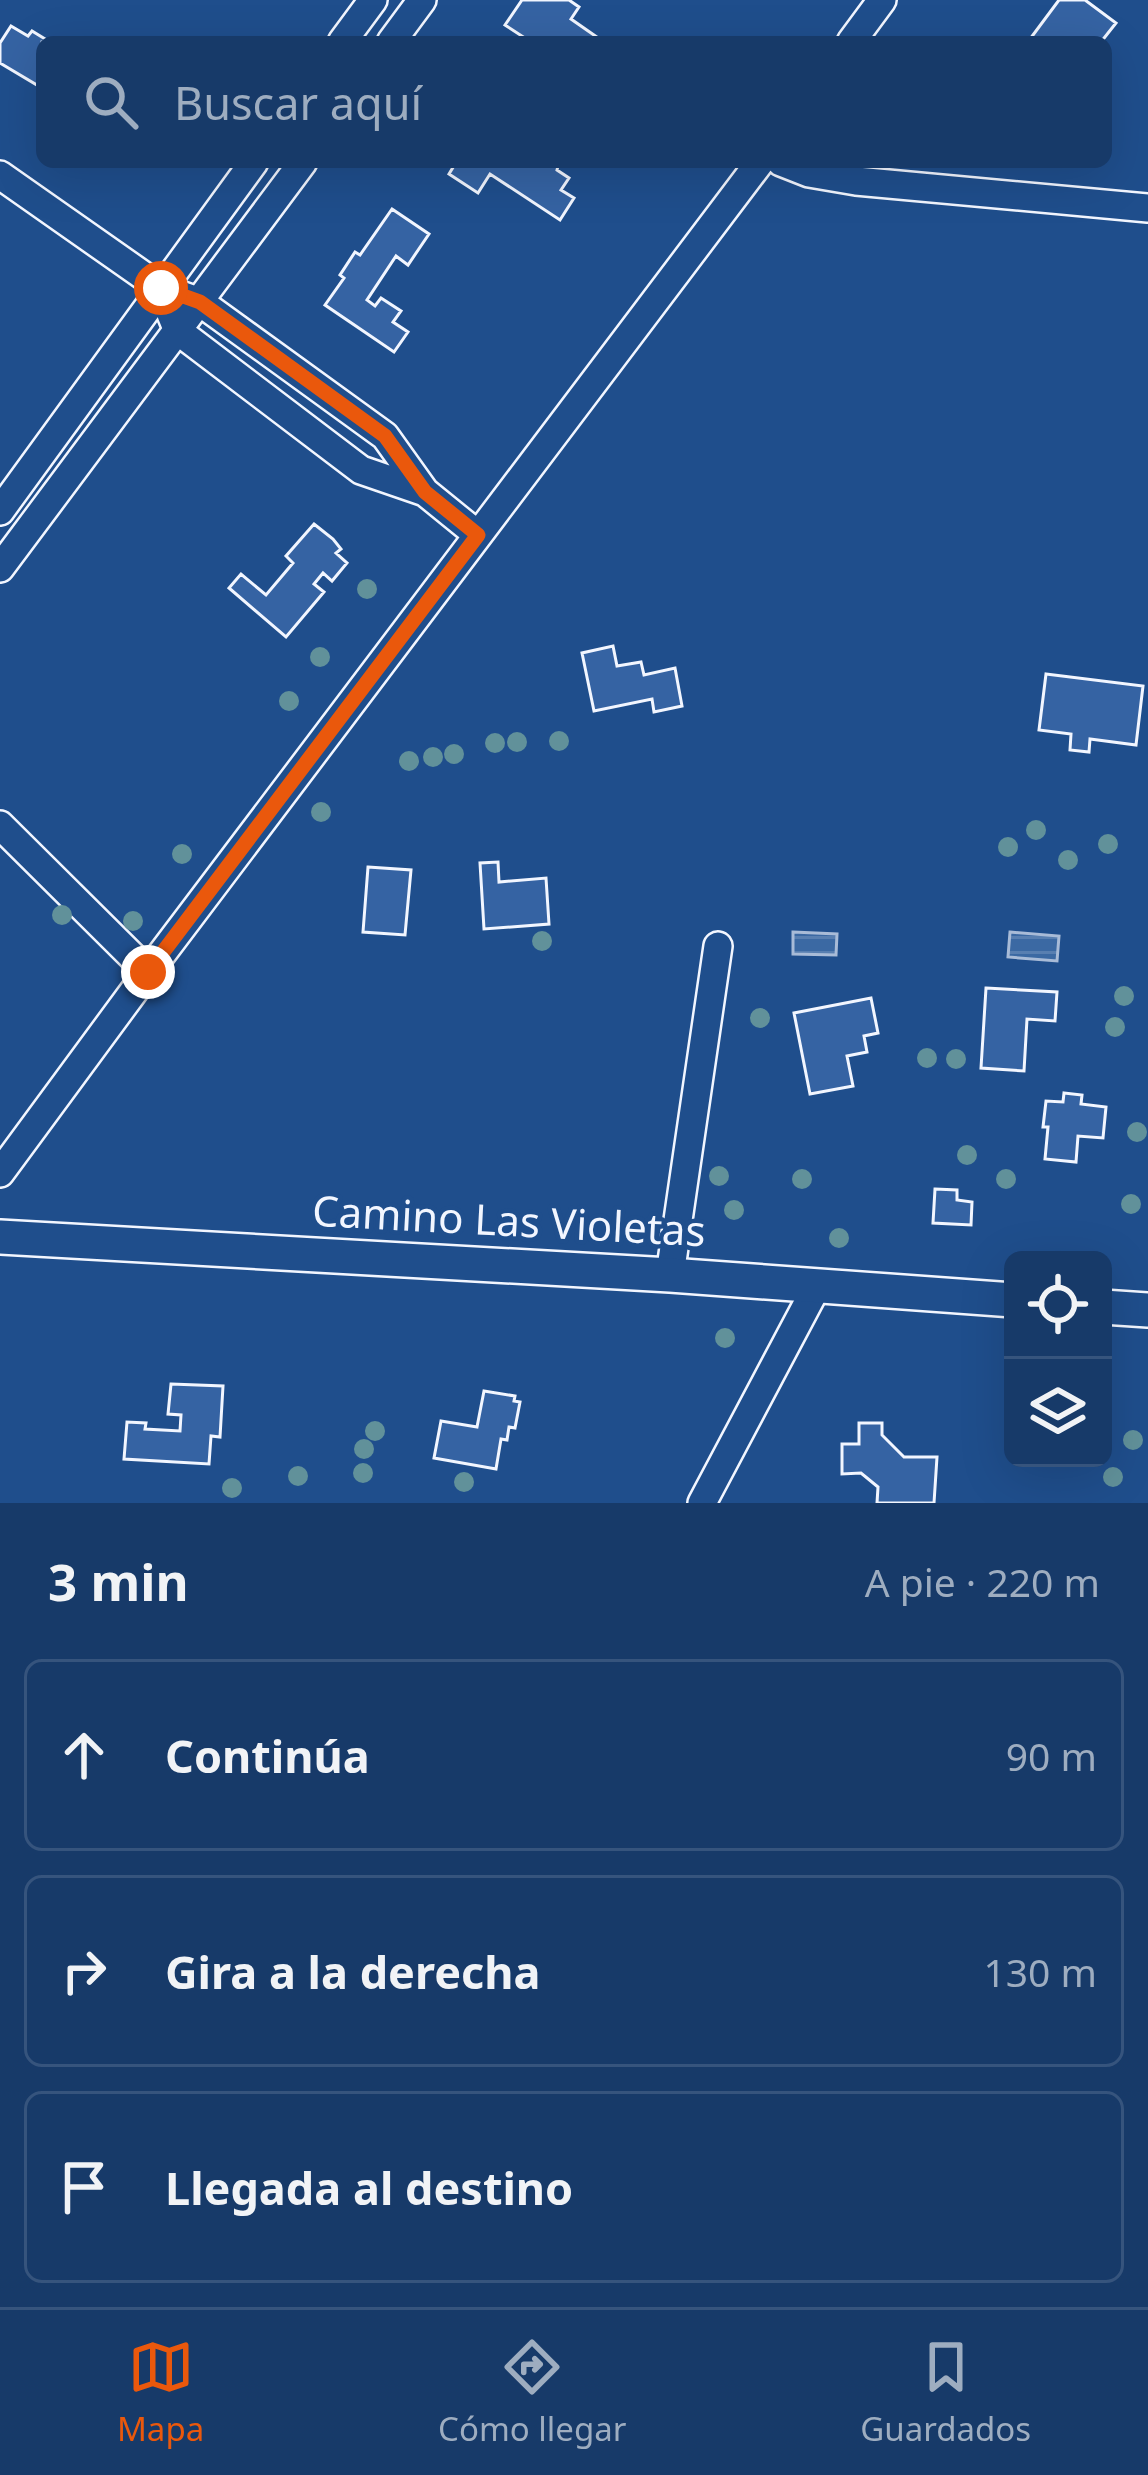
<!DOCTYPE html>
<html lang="es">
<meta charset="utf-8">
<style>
:root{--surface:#173a69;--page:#244571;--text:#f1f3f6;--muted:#9eadc0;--line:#36547d;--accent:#ea580c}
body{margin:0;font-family:"Noto Sans",sans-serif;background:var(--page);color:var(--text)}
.controls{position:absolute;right:36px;bottom:36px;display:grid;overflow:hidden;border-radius:18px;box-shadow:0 12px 48px #0002}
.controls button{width:108px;height:108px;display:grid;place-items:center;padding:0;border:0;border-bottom:3px solid var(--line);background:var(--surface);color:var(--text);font:60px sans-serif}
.stop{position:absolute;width:36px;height:36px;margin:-27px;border:9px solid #ea580c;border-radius:50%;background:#fff}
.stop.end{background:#ea580c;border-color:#fff;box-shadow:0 3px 12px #0008}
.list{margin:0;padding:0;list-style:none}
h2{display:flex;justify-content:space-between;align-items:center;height:156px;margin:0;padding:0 48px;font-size:51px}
h2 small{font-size:39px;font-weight:400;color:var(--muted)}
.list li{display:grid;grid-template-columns:78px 1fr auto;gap:36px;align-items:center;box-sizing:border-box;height:192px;margin:0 24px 24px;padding:0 24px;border:3px solid var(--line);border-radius:18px}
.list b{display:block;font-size:45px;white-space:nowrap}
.list em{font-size:39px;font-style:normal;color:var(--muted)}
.icon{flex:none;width:66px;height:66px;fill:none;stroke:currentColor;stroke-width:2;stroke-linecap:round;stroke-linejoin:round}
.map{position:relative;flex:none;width:1148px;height:1503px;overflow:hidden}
.search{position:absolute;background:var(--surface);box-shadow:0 12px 48px #0002;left:36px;right:36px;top:36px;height:132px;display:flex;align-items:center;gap:30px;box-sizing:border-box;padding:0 42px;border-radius:18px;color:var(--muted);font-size:45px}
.sheet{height:804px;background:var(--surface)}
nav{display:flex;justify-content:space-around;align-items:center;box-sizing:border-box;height:168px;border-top:3px solid var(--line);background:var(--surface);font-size:33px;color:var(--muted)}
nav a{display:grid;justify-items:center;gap:6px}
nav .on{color:var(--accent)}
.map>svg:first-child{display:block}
.water{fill:url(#water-rules);stroke:#a8bbd7;stroke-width:3}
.building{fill:#3563a3;stroke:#f2f6ff;stroke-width:3}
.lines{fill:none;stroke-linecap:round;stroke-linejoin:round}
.minor-casing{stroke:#f2f6ff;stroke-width:32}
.tertiary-casing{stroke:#f2f6ff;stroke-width:38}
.minor{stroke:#1f4e8c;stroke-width:27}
.tertiary{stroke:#1f4e8c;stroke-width:33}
.tree{fill:#61919a}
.route{stroke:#ea580c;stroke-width:15}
.labels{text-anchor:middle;stroke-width:9;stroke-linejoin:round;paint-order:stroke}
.street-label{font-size:42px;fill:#f2f6ff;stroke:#1f4e8c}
</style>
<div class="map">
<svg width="1148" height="1503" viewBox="0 0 1148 1503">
<defs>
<pattern id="water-rules" width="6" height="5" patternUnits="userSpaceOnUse" patternTransform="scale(3)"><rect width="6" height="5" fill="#3b69a3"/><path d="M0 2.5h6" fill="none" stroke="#587fb1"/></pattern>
</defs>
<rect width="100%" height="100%" fill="#1f4e8c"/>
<path class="water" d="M793,932L837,934L836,955L793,954Z
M1010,932L1059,936L1057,961L1008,957Z"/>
<path class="building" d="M522,0H569L579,7L571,19L604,42H531L505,25Z
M1059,0H1085L1116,23L1101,42H1034L1030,39Z
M11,26L28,36L32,31L50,42H42V88L0,63V43Z
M451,162H553L558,166L557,170L569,178L561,190L574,198L560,220L490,174L478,193L449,174L455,164Z
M392,209L429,234L408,265L396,256L367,300L375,306L381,298L401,311L393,322L408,332L394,352L325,305L344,278L340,275L355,252L360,255Z
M314,524L333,539L341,549L336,553L347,563L332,581L323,573L314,584L324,592L286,637L229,588L241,574L266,595L293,563L286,556Z
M613,646L617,666L641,662L644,675L675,668L682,706L654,712L652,699L594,711L582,653Z
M1046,674L1143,686L1136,745L1090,739L1089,752L1070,750L1071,734L1039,730Z
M498,862L499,882L546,878L549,924L484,929L480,863Z
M368,867L411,870L405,935L363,932Z
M986,988L1057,992L1055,1021L1027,1019L1024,1071L981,1068Z
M871,998L878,1033L864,1036L867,1052L847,1056L853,1086L810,1094L794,1013Z
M1064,1093L1082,1095L1081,1104L1106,1107L1103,1138L1078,1136L1076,1162L1045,1159L1048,1127H1043L1046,1101L1063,1102Z
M935,1189L957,1190V1200L972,1202L971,1225L933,1223Z
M171,1384L223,1386L220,1437L211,1436L209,1464L124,1459L127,1422L146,1423L145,1429L180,1431L181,1415L168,1414Z
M484,1391L515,1396L514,1401L520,1402L515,1428L509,1427L507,1440L501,1439L496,1469L434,1458L441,1421L477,1427Z
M859,1423H882V1435L904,1457H937L934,1503H877L878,1487L861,1473L842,1474V1444H859Z"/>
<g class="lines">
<g class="minor-casing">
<path id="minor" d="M342,42L373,0
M391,42L422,0
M851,42L882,0
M781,162L809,173L856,181L1148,208
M0,175L161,288L200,302L385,436L425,492L478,535
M171,314L178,331L361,470L425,492
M0,511L254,162
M0,568L303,162
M0,825L148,972
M0,1173L148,972L760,162
M670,1275L718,946
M702,1503L817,1286"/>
</g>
<g class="tertiary-casing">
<path id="tertiary" d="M0,1237L670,1275L1013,1300
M1103,1307L1148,1310"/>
</g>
<use href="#minor" class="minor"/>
<use href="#tertiary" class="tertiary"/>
</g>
<g class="tree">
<circle cx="367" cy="589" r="10"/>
<circle cx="320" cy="657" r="10"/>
<circle cx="289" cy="701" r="10"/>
<circle cx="559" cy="741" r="10"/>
<circle cx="517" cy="742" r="10"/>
<circle cx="495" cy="743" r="10"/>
<circle cx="454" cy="754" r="10"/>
<circle cx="433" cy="757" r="10"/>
<circle cx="409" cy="761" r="10"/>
<circle cx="321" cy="812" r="10"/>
<circle cx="1036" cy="830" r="10"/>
<circle cx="1108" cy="844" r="10"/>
<circle cx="1008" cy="847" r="10"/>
<circle cx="182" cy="854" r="10"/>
<circle cx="1068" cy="860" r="10"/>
<circle cx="62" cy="915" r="10"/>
<circle cx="133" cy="921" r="10"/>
<circle cx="542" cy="941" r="10"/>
<circle cx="1124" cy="996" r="10"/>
<circle cx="760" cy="1018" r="10"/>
<circle cx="1115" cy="1027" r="10"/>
<circle cx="927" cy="1058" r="10"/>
<circle cx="956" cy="1059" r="10"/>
<circle cx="1137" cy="1132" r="10"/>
<circle cx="967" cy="1155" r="10"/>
<circle cx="719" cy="1176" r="10"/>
<circle cx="802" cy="1179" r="10"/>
<circle cx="1006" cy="1179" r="10"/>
<circle cx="1131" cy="1204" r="10"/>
<circle cx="734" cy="1210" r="10"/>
<circle cx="839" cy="1238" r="10"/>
<circle cx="725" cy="1338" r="10"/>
<circle cx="375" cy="1431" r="10"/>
<circle cx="1133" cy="1440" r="10"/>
<circle cx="364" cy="1449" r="10"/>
<circle cx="363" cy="1473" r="10"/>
<circle cx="298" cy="1476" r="10"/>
<circle cx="1113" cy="1477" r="10"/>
<circle cx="464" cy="1482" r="10"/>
<circle cx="232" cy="1488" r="10"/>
</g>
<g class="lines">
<path class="route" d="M148,972L478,535L425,492L385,436L200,302L161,288"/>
</g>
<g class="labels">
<g class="street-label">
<text transform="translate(509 1221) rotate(3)" y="15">Camino Las Violetas</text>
</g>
</g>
</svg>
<div class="controls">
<button><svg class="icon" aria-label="locate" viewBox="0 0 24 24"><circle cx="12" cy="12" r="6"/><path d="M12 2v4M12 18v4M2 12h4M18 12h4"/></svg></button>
<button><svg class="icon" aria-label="layers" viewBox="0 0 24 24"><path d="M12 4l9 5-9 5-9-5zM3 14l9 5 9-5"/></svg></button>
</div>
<div class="stop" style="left:161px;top:288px"></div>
<div class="stop end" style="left:148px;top:972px"></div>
<div class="search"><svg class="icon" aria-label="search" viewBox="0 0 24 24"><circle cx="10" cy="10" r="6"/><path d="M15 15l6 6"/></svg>Buscar aquí</div>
</div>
<section class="sheet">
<h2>3 min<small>A pie · 220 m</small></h2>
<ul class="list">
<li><svg class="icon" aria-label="ahead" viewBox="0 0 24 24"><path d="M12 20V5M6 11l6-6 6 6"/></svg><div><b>Continúa</b></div><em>90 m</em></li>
<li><svg class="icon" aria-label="right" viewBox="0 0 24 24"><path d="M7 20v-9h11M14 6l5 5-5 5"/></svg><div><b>Gira a la derecha</b></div><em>130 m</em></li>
<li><svg class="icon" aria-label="arrive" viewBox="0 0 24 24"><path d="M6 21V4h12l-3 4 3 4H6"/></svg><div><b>Llegada al destino</b></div></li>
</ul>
</section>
<nav>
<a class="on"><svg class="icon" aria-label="map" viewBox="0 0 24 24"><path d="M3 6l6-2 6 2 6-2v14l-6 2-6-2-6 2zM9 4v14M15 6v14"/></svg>Mapa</a>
<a><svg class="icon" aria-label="directions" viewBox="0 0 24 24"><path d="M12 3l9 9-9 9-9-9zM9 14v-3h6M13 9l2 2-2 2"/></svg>Cómo llegar</a>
<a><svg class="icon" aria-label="saved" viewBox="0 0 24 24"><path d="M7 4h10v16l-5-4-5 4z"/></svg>Guardados</a>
</nav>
